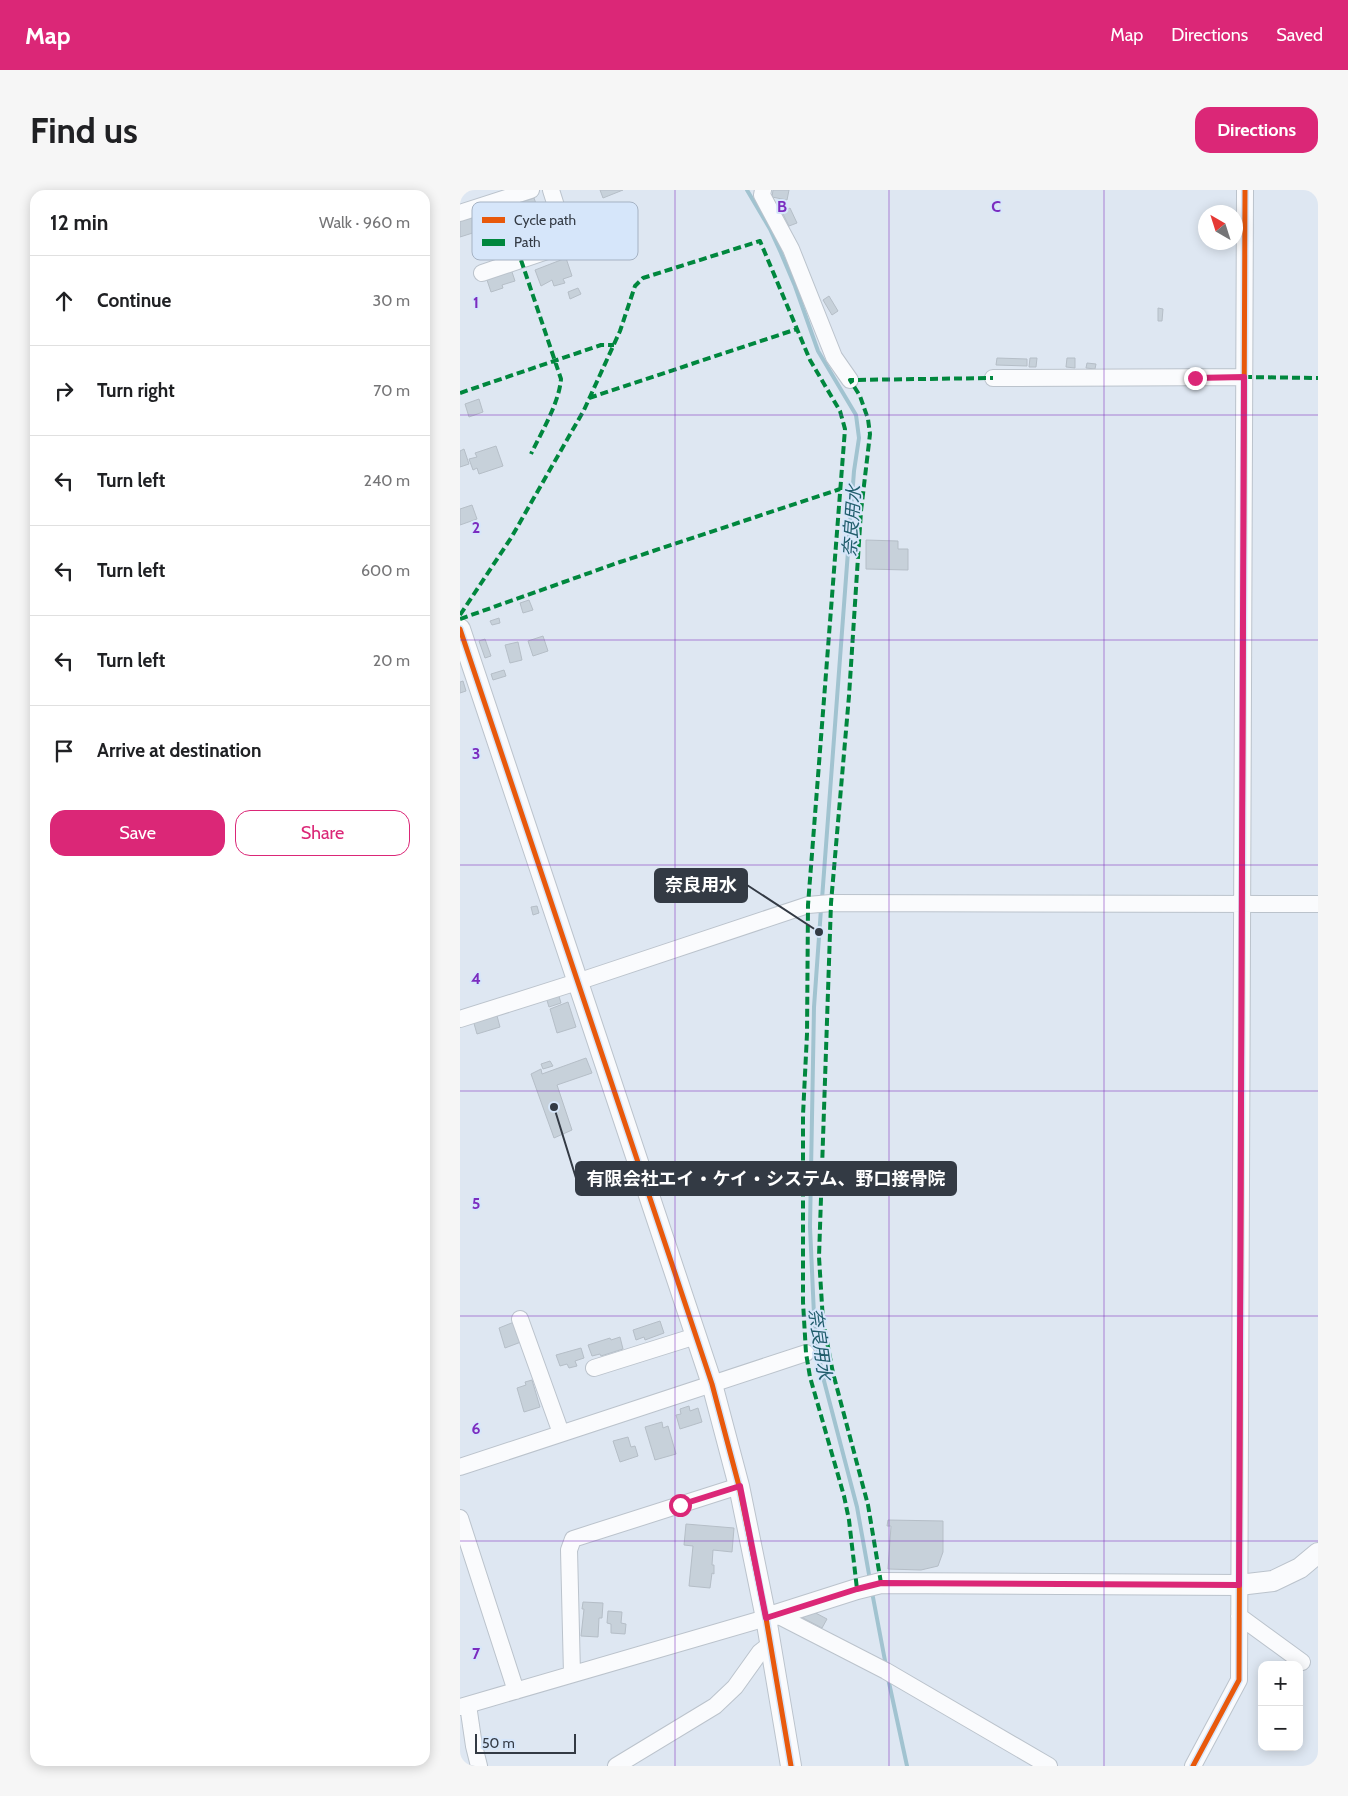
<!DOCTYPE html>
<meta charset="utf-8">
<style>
:root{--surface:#fff;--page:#f6f6f6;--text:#202124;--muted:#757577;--line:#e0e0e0;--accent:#db2777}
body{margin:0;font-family:Cabin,"Noto Sans JP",sans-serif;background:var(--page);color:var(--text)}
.controls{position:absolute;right:15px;bottom:15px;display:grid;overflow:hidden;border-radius:10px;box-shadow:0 2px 12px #0003}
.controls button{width:45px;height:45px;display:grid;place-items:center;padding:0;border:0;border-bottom:1px solid var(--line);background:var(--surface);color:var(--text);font:25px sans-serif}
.compass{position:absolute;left:738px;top:15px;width:45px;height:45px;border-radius:50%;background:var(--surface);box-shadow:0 2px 12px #0003;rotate:321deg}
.scale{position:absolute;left:15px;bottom:12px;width:101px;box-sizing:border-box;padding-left:5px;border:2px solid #333a44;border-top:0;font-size:14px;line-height:18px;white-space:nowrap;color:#333a44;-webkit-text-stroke:4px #d6e6fa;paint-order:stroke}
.stop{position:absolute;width:15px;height:15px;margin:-11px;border:4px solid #db2777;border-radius:50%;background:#fff}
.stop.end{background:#db2777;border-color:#fff;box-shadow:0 1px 5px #0008}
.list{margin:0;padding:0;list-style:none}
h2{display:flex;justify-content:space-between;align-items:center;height:65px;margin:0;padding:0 20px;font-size:21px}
h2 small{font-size:16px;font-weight:400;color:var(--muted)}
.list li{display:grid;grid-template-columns:32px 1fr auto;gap:15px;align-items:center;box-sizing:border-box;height:90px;padding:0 20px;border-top:1px solid var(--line)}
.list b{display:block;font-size:19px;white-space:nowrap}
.list em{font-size:16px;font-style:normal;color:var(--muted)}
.actions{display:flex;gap:10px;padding:15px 20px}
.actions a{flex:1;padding:11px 0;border:1px solid var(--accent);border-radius:15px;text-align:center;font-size:18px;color:var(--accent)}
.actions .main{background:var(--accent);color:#fff}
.icon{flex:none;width:28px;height:28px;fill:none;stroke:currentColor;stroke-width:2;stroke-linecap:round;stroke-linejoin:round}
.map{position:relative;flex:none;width:858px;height:1576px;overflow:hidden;border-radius:15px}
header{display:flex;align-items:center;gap:30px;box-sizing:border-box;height:70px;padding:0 25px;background:var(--accent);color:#fff}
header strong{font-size:24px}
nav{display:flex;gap:28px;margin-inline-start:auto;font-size:18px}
.intro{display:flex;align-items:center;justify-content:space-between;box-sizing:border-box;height:120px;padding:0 30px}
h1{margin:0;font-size:35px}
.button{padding:12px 22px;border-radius:15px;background:var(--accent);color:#fff;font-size:18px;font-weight:700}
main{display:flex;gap:30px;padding:0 30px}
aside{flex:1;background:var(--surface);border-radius:15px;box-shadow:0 2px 12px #0003}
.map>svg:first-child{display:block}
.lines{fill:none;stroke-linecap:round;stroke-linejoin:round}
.stream{stroke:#a1c3d0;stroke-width:4}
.building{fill:#c7d1da;stroke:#b5bec7}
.minor-casing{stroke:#bbc3cc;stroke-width:18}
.tertiary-casing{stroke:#bbc3cc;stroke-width:22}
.minor{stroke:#fafbfd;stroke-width:16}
.tertiary{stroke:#fafbfd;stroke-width:20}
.quiet{stroke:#00873e;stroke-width:4;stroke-dasharray:8 4;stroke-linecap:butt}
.cycleway-casing{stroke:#d6e6fa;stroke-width:8}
.cycleway{stroke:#e8590c;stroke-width:5}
.route{stroke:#db2777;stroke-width:6}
.grid{fill:none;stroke:#7b2cbf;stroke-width:1;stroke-opacity:0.55}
.labels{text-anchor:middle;stroke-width:4;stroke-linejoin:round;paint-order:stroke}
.water-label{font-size:18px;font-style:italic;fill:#215d6c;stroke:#d6e6fa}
.key{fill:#d6e6fa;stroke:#a5b2c3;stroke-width:1}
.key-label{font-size:14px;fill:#333a44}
.grid-label{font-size:16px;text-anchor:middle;font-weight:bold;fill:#7b2cbf;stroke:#d6e6fa;stroke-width:4;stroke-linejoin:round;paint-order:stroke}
.leader{fill:none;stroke:#333a44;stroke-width:2}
.callout-dot{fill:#333a44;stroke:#d6e6fa;stroke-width:2}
.callout{fill:#333a44;stroke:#333a44;stroke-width:2}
.callout-label{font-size:18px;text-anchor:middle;font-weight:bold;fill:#fff}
</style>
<header>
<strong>Map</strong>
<nav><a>Map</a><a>Directions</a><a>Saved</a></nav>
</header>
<div class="intro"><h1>Find us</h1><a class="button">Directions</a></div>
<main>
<aside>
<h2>12 min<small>Walk · 960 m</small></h2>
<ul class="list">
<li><svg class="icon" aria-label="ahead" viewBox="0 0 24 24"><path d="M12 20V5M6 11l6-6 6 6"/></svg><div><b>Continue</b></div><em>30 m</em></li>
<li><svg class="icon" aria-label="right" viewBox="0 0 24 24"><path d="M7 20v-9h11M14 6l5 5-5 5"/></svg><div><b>Turn right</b></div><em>70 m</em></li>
<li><svg class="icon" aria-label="left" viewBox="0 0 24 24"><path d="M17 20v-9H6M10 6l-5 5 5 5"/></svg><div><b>Turn left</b></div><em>240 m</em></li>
<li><svg class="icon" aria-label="left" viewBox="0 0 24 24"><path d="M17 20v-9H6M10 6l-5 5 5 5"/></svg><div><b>Turn left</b></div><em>600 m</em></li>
<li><svg class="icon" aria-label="left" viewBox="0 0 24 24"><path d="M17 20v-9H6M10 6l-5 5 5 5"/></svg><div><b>Turn left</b></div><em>20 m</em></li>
<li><svg class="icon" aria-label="arrive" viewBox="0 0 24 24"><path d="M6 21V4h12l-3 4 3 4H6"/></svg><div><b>Arrive at destination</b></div></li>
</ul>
<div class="actions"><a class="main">Save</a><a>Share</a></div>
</aside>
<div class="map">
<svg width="858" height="1576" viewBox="0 0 858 1576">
<rect width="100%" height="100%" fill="#dee7f2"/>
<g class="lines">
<path class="stream" d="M287,0L310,39L321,63L335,96L358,161L396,225L399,248L394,281L362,709
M361,719L354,817L350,1037L354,1125L358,1162L363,1187L397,1317L410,1390
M412,1402L426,1476
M428,1488L447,1576"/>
</g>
<path class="building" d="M140,0H163L143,8Z
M313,0H329L327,10L312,7Z
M74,8L79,22L0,47V31Z
M330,18L337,33L329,36L322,22Z
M106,68L112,86L103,89L105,93L94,96L92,90L81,96L75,80Z
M51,79L55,91L42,95L43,98L31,102L26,87Z
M118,98L121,104L110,109L108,102Z
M369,106L378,121L372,125L363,110Z
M698,118L703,119L702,131H698Z
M537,168L567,169V176L536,175Z
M570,168H577L576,177H569Z
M607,168H615V178L606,177Z
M627,173L636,174L635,179L626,178Z
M19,209L23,222L9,227L5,214Z
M36,256L43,276L19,284L17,278L13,280L9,269L17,267L15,263Z
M4,259L9,274L0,277V261Z
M12,315L17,329L0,335V319Z
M406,350L438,351V359H448V380L406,379Z
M69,410L73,420L63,423L60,413Z
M39,428L40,433L32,435L30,431Z
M83,446L88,461L73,466L68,451Z
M25,449L31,466L25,468L19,451Z
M58,452L62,470L50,473L45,455Z
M44,480L46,486L33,490L31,484Z
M3,491L6,501L0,503V492Z
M77,716L79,723L73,725L71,717Z
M98,803L101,813L89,817L86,807Z
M108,812L116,837L97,843L90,819Z
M36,822L40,837L17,844L13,830Z
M126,868L132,883L97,895L112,940L94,948L71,884L81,879L82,884Z
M90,871L93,876L83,879L81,874Z
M200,1131L204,1143L185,1150L184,1147L176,1150L173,1140Z
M54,1132L61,1152L45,1158L39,1138Z
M160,1147L163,1159L141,1166L140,1164L132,1166L128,1155L150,1148L151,1150Z
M121,1158L124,1168L115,1171L117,1176L109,1178L107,1174L100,1176L96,1165Z
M72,1190L80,1217L64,1222L57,1198L66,1195L65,1192Z
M229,1216L230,1221L238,1218L242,1232L220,1239L216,1225L221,1224L220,1219Z
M202,1232L203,1238L208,1236L216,1264L195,1270L185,1237Z
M168,1247L171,1257L175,1256L178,1266L160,1272L153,1251Z
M428,1330L483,1331V1362L478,1376L461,1380L428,1379L431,1336H427Z
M226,1334L274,1338L272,1362L253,1360L252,1375H254V1384L252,1383L250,1398L229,1396L233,1356L224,1355Z
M123,1412L143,1413L142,1428H139L138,1447L121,1446L124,1419H122Z
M350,1420L367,1429L362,1438L343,1428L346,1422Z
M148,1421L162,1422L161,1433L166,1434L165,1444L151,1443V1434L147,1433Z"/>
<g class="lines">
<g class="minor-casing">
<path id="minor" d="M303,0L302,5L331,59L374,167L390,190
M0,23L71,0
M22,83L108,54L91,0
M533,188L784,187
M0,829L117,792L348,715L371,713L858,714
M60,1129L101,1243
M134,1178L236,1146
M0,1277L346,1163
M0,1328L56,1501
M317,1425L426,1481L589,1576
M779,1426L842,1472
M112,1484L109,1360L113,1349L279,1296
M8,1515L14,1556L19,1576
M0,1517L306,1428
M156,1576L255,1516L275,1497L300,1462L309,1455
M733,1576L779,1490L785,0"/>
</g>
<g class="tertiary-casing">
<path id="tertiary" d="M0,439L252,1194L279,1296L306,1428L331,1576
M306,1428L397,1399L421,1393L779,1395L813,1391L840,1378L858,1363"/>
</g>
<use href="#minor" class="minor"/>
<use href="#tertiary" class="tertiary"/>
<path class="quiet" d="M61,70L101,189C99,213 82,241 71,264
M784,187L858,188
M0,203L141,155H154
M129,208L337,139
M0,425L51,348L124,220L160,141L175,96L183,88L300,51L350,170L380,221L385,239L348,715L347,844L343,925V1112L346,1163L350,1187L384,1306L389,1330L397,1399
M0,429L160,372L380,299
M421,1393L408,1315L373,1183L363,1131L359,1067L371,713L389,506L401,321L410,244L408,229L400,206L390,190L533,188"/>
<g class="cycleway-casing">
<path id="cycleway" d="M0,439L252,1194L279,1296L306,1428L331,1576
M733,1576L779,1490L785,0"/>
</g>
<use href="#cycleway" class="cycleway"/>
</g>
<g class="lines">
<path class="route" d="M220,1315L280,1296L306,1428L397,1399L421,1393L779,1395L784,187L735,188"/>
</g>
<path class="grid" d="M215,0V1576M429,0V1576M644,0V1576M0,225H858M0,450H858M0,675H858M0,901H858M0,1126H858M0,1351H858"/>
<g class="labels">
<g class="water-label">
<text transform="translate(392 331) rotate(-86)" y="6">奈良用水</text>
<text transform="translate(360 1154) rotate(82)" y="6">奈良用水</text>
</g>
</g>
<rect x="12" y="12" width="166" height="58" rx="8" class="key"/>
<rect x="22" y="27" width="23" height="6" fill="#e8590c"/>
<rect x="22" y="49" width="23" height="7" fill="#00873e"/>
<g class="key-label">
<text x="54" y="35">Cycle path</text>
<text x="54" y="57">Path</text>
</g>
<g class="grid-label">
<text x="322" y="22">B</text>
<text x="536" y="22">C</text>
<text x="16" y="118">1</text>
<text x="16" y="343">2</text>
<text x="16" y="569">3</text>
<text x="16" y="794">4</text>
<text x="16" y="1019">5</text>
<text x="16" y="1244">6</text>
<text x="16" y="1469">7</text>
</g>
<path class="leader" d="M359 742L287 695M94 917L116 988"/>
<g class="callout-dot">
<circle cx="359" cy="742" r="5"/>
<circle cx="94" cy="917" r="5"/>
</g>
<g class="callout">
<rect x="195" y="679" width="92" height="33" rx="5"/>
<rect x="116" y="972" width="380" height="33" rx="5"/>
</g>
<g class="callout-label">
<text x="241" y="701">奈良用水</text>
<text x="306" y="995">有限会社エイ・ケイ・システム、野口接骨院</text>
</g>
</svg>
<div class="controls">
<button>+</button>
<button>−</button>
</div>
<svg class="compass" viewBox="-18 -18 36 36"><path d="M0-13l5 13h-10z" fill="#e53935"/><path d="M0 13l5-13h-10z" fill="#757577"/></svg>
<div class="scale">50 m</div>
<div class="stop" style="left:220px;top:1315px"></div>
<div class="stop end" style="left:735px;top:188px"></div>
</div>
</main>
